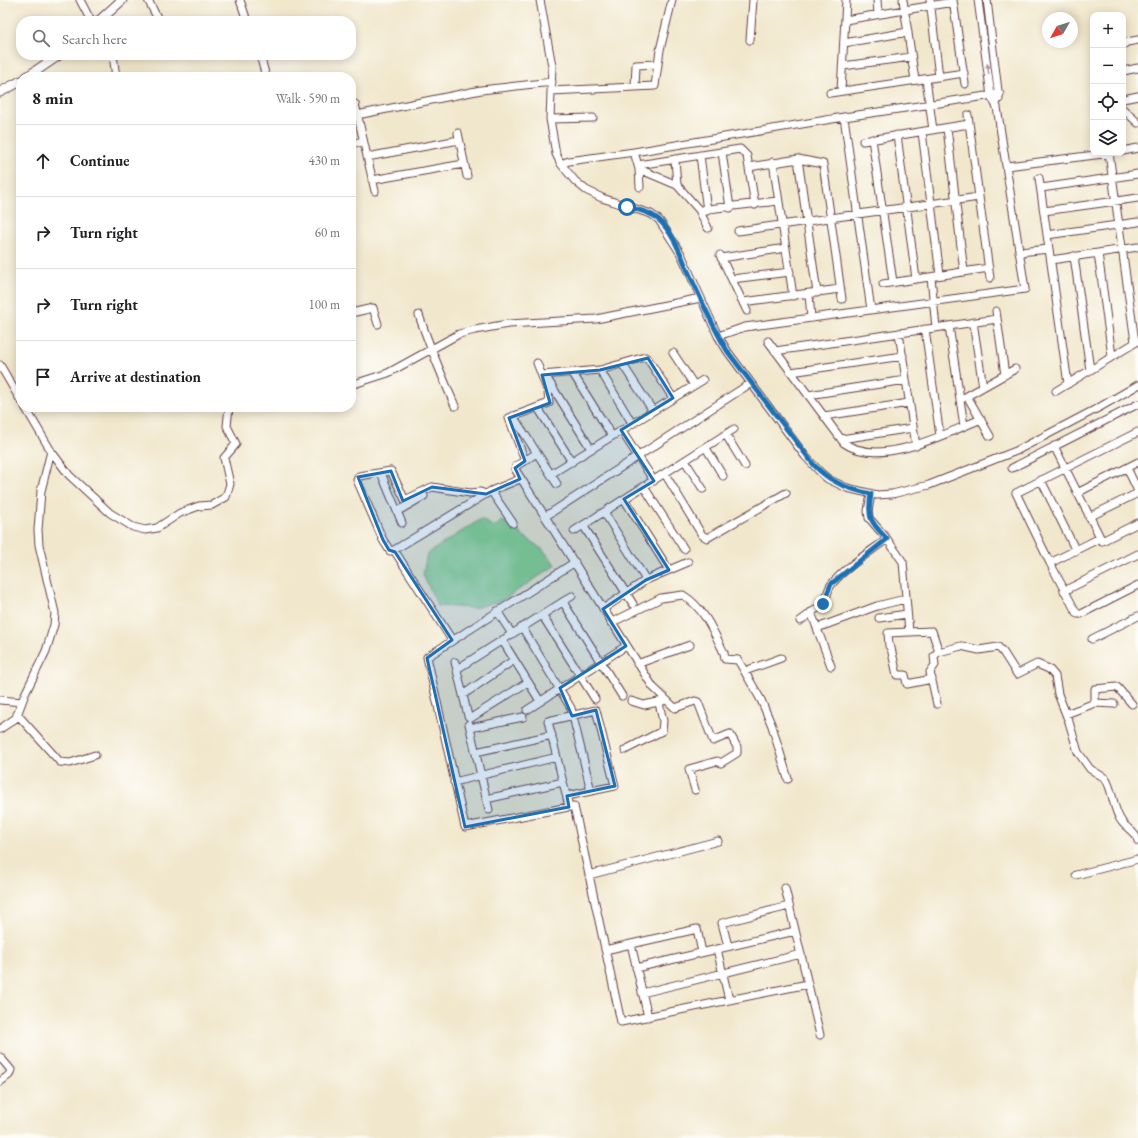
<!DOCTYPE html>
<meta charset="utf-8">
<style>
:root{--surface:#fff;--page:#f2f2f2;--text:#202124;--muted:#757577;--line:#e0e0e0}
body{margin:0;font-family:"EB Garamond",serif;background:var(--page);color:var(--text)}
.controls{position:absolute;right:12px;top:12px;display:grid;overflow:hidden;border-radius:8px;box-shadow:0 2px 10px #0003}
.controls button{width:36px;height:36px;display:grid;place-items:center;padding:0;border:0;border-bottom:1px solid var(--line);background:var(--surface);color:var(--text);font:20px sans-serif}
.compass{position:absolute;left:1042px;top:12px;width:36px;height:36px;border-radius:50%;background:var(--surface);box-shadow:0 2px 10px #0003;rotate:231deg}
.stop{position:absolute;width:12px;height:12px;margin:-9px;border:3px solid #1f6fb2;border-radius:50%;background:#fff}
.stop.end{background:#1f6fb2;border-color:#fff;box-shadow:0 1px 4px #0008}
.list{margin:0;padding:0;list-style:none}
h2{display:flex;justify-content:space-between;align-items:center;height:52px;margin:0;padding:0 16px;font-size:17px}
h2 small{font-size:13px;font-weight:400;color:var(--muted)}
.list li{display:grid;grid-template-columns:26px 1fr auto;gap:12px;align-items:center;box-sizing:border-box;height:72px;padding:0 16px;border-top:1px solid var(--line)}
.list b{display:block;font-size:15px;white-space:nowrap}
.list em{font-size:13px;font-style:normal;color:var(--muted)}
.icon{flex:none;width:22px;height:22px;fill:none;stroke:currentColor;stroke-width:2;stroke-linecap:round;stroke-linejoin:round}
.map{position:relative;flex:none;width:1138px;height:1138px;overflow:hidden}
.search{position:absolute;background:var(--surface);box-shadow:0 2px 10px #0003;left:16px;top:16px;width:340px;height:44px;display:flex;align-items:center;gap:10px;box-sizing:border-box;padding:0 14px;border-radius:16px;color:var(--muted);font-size:15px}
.panel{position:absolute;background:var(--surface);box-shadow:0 2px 10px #0003;left:16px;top:72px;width:340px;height:340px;border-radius:16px}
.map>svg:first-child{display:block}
.green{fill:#8bd28c;stroke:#6a785c}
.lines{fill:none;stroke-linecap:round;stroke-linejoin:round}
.minor-casing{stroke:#633d43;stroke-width:9}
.major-casing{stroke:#633d43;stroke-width:11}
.minor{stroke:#fff;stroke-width:7}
.major{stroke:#fff;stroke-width:9}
.oneway{fill:#ae9aa0}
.route{stroke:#1f6fb2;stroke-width:5}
.marked{fill:#1f6fb2;fill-opacity:0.2;stroke:#1f6fb2;stroke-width:3;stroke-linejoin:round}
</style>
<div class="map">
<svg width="1138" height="1138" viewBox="0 0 1138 1138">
<rect width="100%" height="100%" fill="#fdfcf7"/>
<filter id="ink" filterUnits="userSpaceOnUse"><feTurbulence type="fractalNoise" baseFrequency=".025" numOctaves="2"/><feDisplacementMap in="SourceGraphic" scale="8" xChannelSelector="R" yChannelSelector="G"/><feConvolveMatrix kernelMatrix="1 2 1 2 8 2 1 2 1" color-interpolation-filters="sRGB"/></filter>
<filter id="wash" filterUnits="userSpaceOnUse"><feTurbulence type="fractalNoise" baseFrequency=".012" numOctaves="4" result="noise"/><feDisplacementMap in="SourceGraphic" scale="16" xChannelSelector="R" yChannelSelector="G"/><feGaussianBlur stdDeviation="0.9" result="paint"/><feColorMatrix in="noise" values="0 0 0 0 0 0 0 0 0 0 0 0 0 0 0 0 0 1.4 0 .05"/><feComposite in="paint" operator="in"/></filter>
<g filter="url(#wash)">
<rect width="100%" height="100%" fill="#f1e7cc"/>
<path class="green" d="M481,519L494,527L503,521L543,550L556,565L503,600L474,608L438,606L423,575L427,554Z"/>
</g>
<g filter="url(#ink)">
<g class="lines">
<g class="minor-casing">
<path id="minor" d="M80,0L91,21
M148,0L159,21
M240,0L247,21
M540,0L552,66L550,119L556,154L561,164L575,181L586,190L602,198L651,214L659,220L681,254L718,336L728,352L805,456L821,473L828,479L847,488L877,495L892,494L929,485L1016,451L1100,407L1138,385
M877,0L878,14
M903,0L915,80
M930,0L939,77
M953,0L965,84
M987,0L999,99
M845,20L953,2
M750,40L753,0
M844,43L908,32
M1123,45L1127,42L1138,40
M113,55L116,77
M260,55L266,77
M843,66L911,57
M1123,71L1138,68
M926,79L933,130
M635,87L636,65L658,64
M551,91L655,86L660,50L672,0
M841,91L846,0
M830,93L964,73
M1123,99L1138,96
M355,104L375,191
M1123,109L1138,123
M357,115L481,90L552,82
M968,115L990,278
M844,117L871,310
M550,119L593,118
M947,128L964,272
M922,132L940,275
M458,133L467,176
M897,135L916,279
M872,139L893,282
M863,141L969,124
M351,144L363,141
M1123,151L1138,148
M634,152L844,117L1000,94
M722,152L730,208
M1109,153L1135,342
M700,155L707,211
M367,157L459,140
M675,159L677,185
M798,159L817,293
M773,162L793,296
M561,164L569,161L634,152L639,169L640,187
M638,165L740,149L747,156L755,205
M1007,166L1111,153
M749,167L798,159L823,164L842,299
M639,169L677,185L699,210L708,228
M1039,178L1068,384
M372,180L464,164
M1041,188L1138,174
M699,210L778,201
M1044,211L1138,198
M738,231L979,197
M1047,235L1138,222
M1019,252L1049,249
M1098,253L1112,356
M720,255L747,311
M1074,256L1090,370
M721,258L786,248
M1051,260L1138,247
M931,277L936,328
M732,279L790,272
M883,284L989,268
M809,294L811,318
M743,302L840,289
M996,311L1005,375
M351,313L373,308L378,324
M419,315C429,346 442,376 455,406
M973,322L983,387
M949,326L964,426
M925,329L940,436
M899,333L916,446
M718,336L745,327L1025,289L997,107L991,96L978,0
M768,341L844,443C880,468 945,434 981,419
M775,351L997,319
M673,353L694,385
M0,365L21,401
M623,365L653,411
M600,370L632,423
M572,372L612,436
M791,372L903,356
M542,375L600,370L645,357L648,359L673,398
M545,375L591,449
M351,385L388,373L459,334L475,330L508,324L596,319L701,298
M1056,391L1138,341
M808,395L906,380
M967,396L990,436
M960,400L1015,369
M25,407L51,451L69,475L110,513L133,527L145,530L157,528L180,513L199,506L212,505L226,497L230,484L224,458L236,444L227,426L229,407
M538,408L572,462
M513,416L557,484
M824,416L909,403
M621,430L654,481
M1138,432L1016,493L1050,563L1077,614H1081L1138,585
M726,435L745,466
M841,439L913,428
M1054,446L1102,541L1138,523
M706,448L723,476
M537,453L516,466L515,469L653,687L675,708L695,701L698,702L713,741L730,734L737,747V753L721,763L717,761L689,769L695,790
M525,461L509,418L549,403L548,392L537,363
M685,461L703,489
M1012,468L1138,404
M1127,468L1138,491
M381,473L402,523
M551,474L703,380
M665,474L702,535L707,538L786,493
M1041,480L1076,551
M644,487L684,549
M491,491L520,479
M1077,493L1138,462
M486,494L480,492L470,493L432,487L405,500L391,471L359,476L357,480L383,540L390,551L394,550L491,491L513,523
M871,494L868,511L869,518L887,539L903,562L909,632L932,631L939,652L961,646L979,650L998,647L1003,652L1017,674L1037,664L1049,669L1055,676L1058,694L1069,722L1078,752L1090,769L1105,778C1114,791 1112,809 1122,822C1127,829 1136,832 1138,841
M624,499L669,570
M398,511L424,496
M604,512L646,580
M546,516L751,383
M1089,517L1138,493
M583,525L633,604
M574,531L734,429
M394,550L452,640
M575,562L427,657L465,827L574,806L621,1022L808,984L820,1035
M1050,563L1100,538
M1064,591L1138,554
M563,602L622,696
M603,609L646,580L688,562
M811,612L831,666
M542,615L595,699
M879,618L907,614
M800,621L823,604C827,599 827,591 831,585C844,568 870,552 887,539
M611,623L661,598L683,595C704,608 713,630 724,653L725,659L738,660L761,700L772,726L788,779
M522,627L571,708L591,791
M817,628L877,606L905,599
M909,632L888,633L889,646L891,648L897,675H905L907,684L932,679
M512,634L572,596
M1092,639L1138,616
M502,640L540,701
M455,662L468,716L471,718L528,682
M637,664L690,645
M457,669L512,634L497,611
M745,671L781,658
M464,694L514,660
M0,700L22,702
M631,701L644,705L663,701
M1095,703V689L1117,687L1132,704
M937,704L930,672L935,665L934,656L938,652
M527,710L626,646
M17,714L60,762L70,763L95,755
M1066,714L1095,703L1114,704
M469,724L489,810
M470,728L523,717
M0,729L16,718L25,694L46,651L54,625L55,613L39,545L38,530L41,491L51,451
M625,750L662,731L663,721L659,703
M476,752L552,735
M454,782L557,757
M567,796L615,786L596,710L548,721L569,807
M486,799L563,782
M589,875L718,841
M1076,875L1138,859
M785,888L808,984
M631,944L648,1017
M728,946L722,923L789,906
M717,949L729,1000
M605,950L697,929L702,952
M636,968L795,931
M642,993L801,954
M0,1057L11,1070L9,1075L0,1082"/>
</g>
<g class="major-casing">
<path id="major" d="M99,21L122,0
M27,77L59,55
M0,92L21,81"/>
</g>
<use href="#minor" class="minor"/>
<use href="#major" class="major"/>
</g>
<defs><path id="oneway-solid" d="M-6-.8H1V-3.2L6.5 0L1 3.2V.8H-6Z"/></defs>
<use class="oneway" href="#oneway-solid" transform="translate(988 69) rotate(-98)"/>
</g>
<g class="lines" filter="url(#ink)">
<path class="route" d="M627,207C637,209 650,212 658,219C672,231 680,252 687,269C700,297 712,326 728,352L814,465C830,482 848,489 871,494C867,519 871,522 887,539L831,584L823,604"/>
</g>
<path class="marked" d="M648,358L673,398L621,430L654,481L624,499L669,570L646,580L603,609L626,646L560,688L572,716L596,710L615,786L567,796L569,807L465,827L427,658L452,640L395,552L389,550L383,540L358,477L391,471L403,501L432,487L486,494L520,479L515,468L525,461L509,418L550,403L542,375L600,370Z"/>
</svg>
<div class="controls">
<button>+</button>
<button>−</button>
<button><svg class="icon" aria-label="locate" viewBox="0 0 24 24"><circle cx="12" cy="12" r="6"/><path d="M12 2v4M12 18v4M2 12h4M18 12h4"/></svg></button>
<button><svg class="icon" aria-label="layers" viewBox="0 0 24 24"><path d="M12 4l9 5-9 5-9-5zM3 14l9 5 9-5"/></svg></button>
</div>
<svg class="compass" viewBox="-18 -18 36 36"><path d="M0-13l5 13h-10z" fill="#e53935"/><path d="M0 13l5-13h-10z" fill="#757577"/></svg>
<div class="stop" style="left:627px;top:207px"></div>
<div class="stop end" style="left:823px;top:604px"></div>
<div class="search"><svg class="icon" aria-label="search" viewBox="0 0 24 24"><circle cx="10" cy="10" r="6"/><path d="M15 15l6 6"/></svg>Search here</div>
<section class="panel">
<h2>8 min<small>Walk · 590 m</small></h2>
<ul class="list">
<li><svg class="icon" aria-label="ahead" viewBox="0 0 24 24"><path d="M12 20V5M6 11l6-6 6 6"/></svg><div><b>Continue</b></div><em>430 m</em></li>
<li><svg class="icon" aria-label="right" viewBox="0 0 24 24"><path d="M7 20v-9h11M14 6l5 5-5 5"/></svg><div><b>Turn right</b></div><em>60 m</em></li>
<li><svg class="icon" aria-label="right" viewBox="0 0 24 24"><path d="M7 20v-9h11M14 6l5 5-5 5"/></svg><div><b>Turn right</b></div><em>100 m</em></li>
<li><svg class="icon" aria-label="arrive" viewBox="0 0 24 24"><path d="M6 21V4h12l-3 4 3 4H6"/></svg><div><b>Arrive at destination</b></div></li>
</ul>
</section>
</div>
